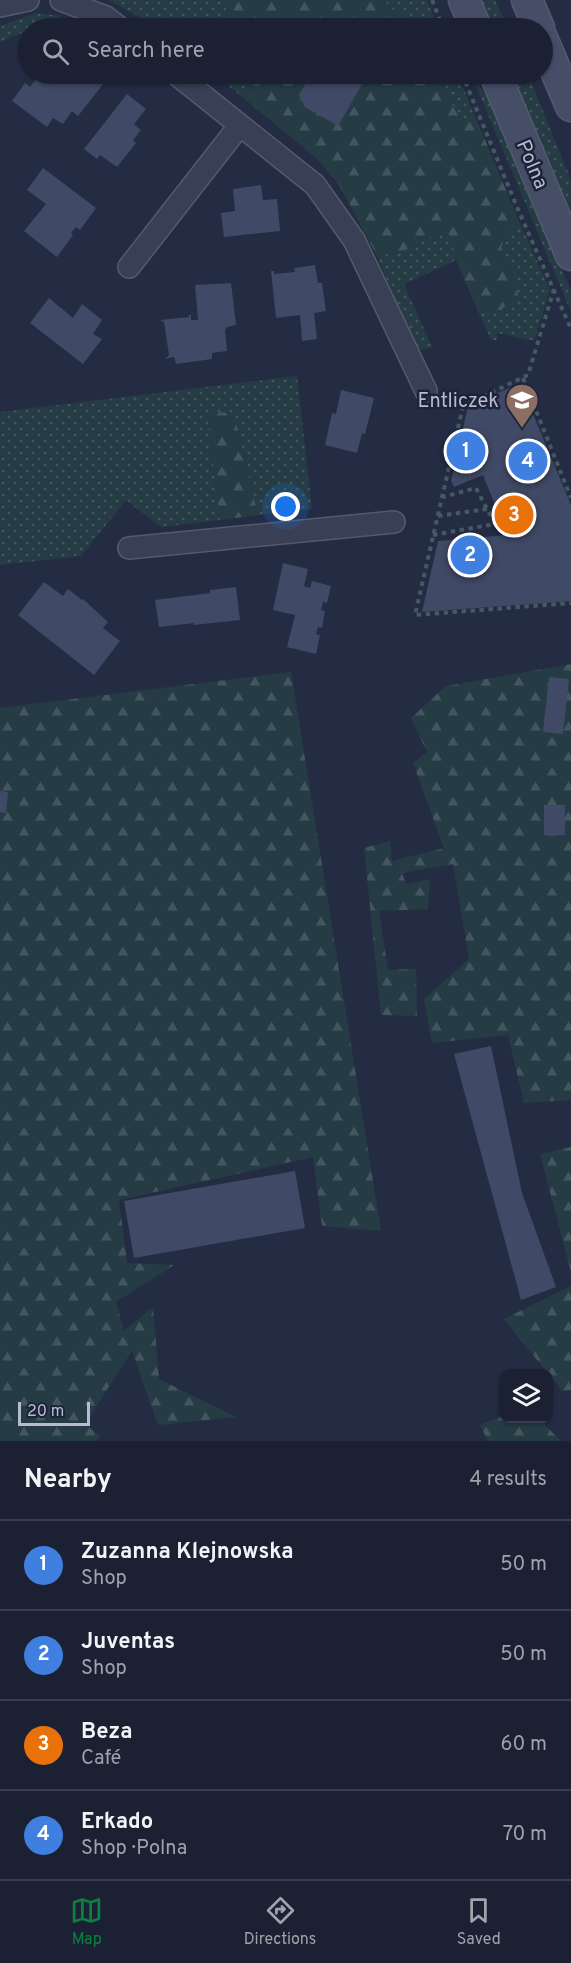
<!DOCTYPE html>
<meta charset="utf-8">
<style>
:root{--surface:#1b2133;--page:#282e3f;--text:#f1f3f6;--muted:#a0a3ac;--line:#393e4e;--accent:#0b8043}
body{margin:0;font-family:Overpass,sans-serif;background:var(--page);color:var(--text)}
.controls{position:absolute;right:18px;bottom:18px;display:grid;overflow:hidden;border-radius:12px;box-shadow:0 2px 4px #0004}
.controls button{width:54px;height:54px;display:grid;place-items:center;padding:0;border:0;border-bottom:2px solid var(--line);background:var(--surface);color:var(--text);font:30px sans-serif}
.scale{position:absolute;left:18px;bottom:15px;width:72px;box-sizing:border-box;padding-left:6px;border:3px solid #b6bbcd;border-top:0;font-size:16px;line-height:21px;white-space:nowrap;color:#b6bbcd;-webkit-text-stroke:4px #1d2439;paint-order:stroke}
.you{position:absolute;left:286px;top:507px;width:21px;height:21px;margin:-15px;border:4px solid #fff;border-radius:50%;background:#1a73e8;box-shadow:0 0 0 9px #1a73e833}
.badge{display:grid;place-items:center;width:39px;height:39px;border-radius:50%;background:var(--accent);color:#fff;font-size:20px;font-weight:700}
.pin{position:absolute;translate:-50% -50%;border:3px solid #fff;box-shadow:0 2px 6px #0006}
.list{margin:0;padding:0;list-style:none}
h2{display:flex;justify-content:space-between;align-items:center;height:78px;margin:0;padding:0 24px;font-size:26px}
h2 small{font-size:20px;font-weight:400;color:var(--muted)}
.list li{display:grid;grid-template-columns:39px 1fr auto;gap:18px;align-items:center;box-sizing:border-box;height:90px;padding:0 24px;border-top:2px solid var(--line)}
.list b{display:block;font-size:22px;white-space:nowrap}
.list p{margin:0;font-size:20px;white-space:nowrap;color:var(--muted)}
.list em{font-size:20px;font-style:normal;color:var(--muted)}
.icon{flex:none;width:33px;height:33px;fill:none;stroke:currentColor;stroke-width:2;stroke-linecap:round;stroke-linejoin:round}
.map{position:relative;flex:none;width:571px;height:1441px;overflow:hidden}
.search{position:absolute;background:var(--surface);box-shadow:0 2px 4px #0004;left:18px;right:18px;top:18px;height:66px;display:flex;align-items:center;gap:15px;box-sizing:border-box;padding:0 21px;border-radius:33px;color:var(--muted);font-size:22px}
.sheet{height:438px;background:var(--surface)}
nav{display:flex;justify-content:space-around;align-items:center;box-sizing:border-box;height:84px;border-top:2px solid var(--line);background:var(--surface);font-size:16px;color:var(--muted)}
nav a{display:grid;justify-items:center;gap:3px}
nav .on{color:var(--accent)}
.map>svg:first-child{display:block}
.grass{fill:url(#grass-dots)}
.forest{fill:url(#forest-firs)}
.building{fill:#404965}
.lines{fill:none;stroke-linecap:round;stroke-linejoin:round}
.street-casing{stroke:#545a6e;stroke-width:24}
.secondary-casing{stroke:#545a6e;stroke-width:33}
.path{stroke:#445961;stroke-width:4;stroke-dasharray:4.5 4.5;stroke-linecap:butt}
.street{stroke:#393f54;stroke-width:21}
.secondary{stroke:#464d67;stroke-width:30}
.labels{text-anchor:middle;stroke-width:5;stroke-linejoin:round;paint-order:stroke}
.street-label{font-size:20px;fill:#b6bbcd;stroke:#1d2439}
.poi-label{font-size:20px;fill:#b6bbcd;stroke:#1d2439;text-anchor:end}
</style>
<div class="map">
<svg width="571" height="1441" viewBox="0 0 571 1441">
<defs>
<pattern id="grass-dots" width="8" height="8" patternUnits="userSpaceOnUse" patternTransform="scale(1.5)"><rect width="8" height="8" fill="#263c45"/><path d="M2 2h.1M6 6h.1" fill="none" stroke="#43565f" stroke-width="1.8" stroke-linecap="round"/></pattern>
<pattern id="forest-firs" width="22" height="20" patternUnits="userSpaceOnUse" patternTransform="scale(1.5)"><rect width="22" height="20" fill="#263c45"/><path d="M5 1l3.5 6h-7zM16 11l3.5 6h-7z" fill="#43565f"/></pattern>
</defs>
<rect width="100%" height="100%" fill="#242c44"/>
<path class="grass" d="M109,0H226L227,28H156L145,20Z
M384,0H427L439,28H417C406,17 393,13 384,0Z
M481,0H495L508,28H493Z
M36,13L61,16L0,42V26Z
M213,74H277L272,78L253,85L241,96Z
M442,74H457L477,121L460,119L444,88Z
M471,74L494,106L571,291V312Z
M512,74H528L571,180V216Z
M519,221L550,290L534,341L497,333V340H491L477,309L496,311L514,273L499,253L507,232Z
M439,232L451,236L456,260L404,284L432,347L417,351L375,252L391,255L412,247Z
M297,376L312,509L258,515L234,413H207L220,520L161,527L126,500L81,556L0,565V412Z"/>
<path class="forest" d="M226,0H384C393,13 406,17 417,28H291L275,25L271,28H227Z
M277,74H442L444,88L460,119L477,121L519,221L507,232L499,253L514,273L519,300L496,311L477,309L456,260L451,236L439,232L412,247L391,255L375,252L338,183L315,157L241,96L253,85L272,78Z
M207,412L234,413L258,515L220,520Z
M571,664V1100L524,1103L508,1035L432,1043L424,999L469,959L453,864L402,873L406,884L430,879L428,909L379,911L388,970L416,969L417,1016L381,1015L364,848L390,841L392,861L444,848L413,763L427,752L411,718L446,686Z
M291,672L381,1231L322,1226L313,1157L119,1200L127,1263L174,1265L116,1302L124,1331L153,1307L159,1379L236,1417L158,1425L132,1351L85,1424L100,1436L96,1441H0V708Z
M571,1147V1272L540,1154Z
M571,1286V1390L562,1391L504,1319Z
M503,1416L504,1418L539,1419L561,1441H488L480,1425Z"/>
<path class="building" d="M40,74L48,79L52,74H57L67,81L73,74H111L78,116L72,111L63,124L53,118L47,127L12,101L25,83L30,87Z
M311,74H368L338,126L305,107L299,95Z
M127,94L146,109L134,124L141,130L133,140L136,143L117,167L100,155L97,159L84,149Z
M43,168L96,208L80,230L76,227L71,233L73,235L57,257L24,231L46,204L27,190Z
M261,185L263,200L277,199L280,231L224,237L221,213L235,211L233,189Z
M315,265L318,283H322L326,311L314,313L317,339L302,341L300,315L276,318L271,271H274V274L295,272L294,268Z
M231,283L236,325L227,327L225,330L227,351L212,353V359L176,364L174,357L165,359L169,355L164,322L160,320L189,317V315H191V320H198L195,285Z
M49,298L73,318L82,304L102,320L93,334L102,339L83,364L30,323Z
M520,383L571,505V601L422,612L438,541L507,535L483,475L454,487L451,481L468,406Z
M341,390L374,398L365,434L362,433L357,453L325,445L332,413L336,414Z
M283,563L308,569L304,586L310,588L312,581L331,586L327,603L323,602L321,610L325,611L322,628L318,627L316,634L320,635L316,654L287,647L295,615L273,610Z
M44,582L63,596L68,589L82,600L83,599L108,622L103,628L120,641L94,675L18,615Z
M236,587L240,620L194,625V623L159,627L155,600L210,593V590Z
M549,677L569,679L563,734L543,732Z
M0,791L8,792L6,813L0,812Z
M544,805H565V835H544Z
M491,1046L522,1193L556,1287L521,1300L454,1054Z
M295,1171L305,1228L134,1258L124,1201Z"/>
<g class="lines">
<g class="street-casing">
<path id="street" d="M61,0L106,17L120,28
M0,6L28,0
M176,74L315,185L354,240L426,391
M129,267L240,125
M129,548L394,522"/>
</g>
<g class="secondary-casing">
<path id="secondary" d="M464,0L476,28
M527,0L539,28
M542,38L571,106
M495,74L571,255"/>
</g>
<path class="path" d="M432,0L443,28
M462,74L517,207L571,329
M554,289L528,375L463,406L415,615L571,603
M523,378L571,498
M438,516L487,509
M433,535L495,524L476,488L443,497"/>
<use href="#street" class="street"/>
<use href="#secondary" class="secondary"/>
</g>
<defs>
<g id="school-pin" transform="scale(1.725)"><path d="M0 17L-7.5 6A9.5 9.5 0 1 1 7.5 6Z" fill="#8d6e63" stroke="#1d2439"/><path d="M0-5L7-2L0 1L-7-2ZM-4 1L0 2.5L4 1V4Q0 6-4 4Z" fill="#fff"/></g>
</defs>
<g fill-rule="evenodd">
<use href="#school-pin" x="522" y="400"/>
</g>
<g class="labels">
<g class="street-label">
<text transform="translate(533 164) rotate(67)" y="7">Polna</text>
</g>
<g class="poi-label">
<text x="499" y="407">Entliczek</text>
</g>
</g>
</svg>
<div class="controls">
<button><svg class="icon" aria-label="layers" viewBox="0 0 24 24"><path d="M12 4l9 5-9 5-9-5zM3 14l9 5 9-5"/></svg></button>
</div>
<div class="scale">20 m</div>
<div class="you"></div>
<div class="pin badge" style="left:466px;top:451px;background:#3f7fe0">1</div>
<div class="pin badge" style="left:470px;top:555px;background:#3f7fe0">2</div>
<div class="pin badge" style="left:514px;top:515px;background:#e8710a">3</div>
<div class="pin badge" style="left:528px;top:461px;background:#3f7fe0">4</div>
<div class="search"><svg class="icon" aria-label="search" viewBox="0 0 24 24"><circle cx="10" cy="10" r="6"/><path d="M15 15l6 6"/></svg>Search here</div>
</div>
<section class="sheet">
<h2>Nearby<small>4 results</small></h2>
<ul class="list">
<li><span class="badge" style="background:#3f7fe0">1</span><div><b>Zuzanna Klejnowska</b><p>Shop</p></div><em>50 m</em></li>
<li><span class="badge" style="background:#3f7fe0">2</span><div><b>Juventas</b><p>Shop</p></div><em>50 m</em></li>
<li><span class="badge" style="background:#e8710a">3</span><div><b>Beza</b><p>Café</p></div><em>60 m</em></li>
<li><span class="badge" style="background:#3f7fe0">4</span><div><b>Erkado</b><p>Shop · Polna</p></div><em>70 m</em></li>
</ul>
</section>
<nav>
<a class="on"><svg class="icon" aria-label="map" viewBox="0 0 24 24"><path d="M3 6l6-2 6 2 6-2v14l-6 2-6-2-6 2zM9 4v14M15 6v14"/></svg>Map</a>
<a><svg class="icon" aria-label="directions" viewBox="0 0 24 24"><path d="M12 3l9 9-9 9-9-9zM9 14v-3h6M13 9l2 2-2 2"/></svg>Directions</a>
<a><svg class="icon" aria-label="saved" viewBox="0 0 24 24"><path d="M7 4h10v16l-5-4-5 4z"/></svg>Saved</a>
</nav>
